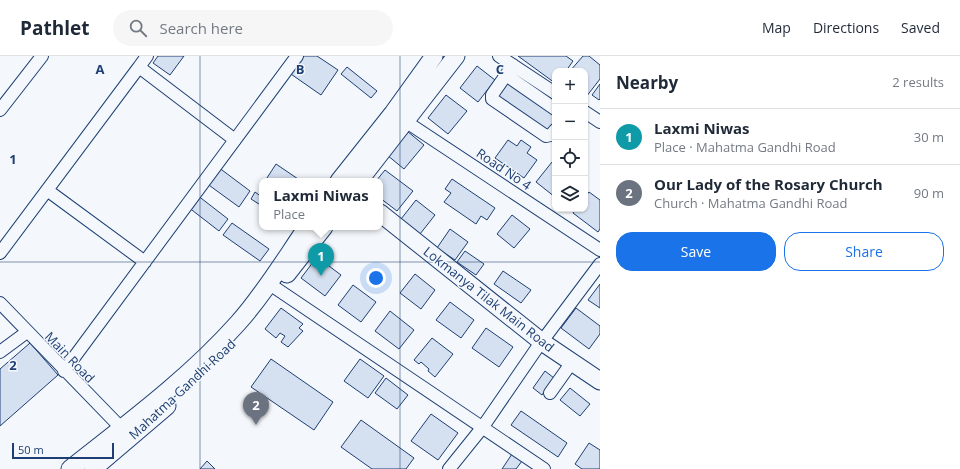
<!DOCTYPE html>
<meta charset="utf-8">
<style>
:root{--surface:#fff;--page:#f6f6f7;--text:#1f2937;--muted:#747a83;--line:#e0e1e3;--accent:#1a73e8}
body{margin:0;font-family:"Open Sans",sans-serif;background:var(--page);color:var(--text)}
.controls{position:absolute;right:12px;top:12px;display:grid;overflow:hidden;border-radius:8px;box-shadow:0 1px 3px #0004}
.controls button{width:36px;height:36px;display:grid;place-items:center;padding:0;border:0;border-bottom:1px solid var(--line);background:var(--surface);color:var(--text);font:20px sans-serif}
.scale{position:absolute;left:12px;bottom:10px;width:102px;box-sizing:border-box;padding-left:4px;border:2px solid #1d3f73;border-top:0;font-size:11px;line-height:14px;white-space:nowrap;color:#1d3f73;-webkit-text-stroke:3px #f4f7fb;paint-order:stroke}
.you{position:absolute;left:376px;top:222px;width:14px;height:14px;margin:-10px;border:3px solid #fff;border-radius:50%;background:#1a73e8;box-shadow:0 0 0 6px #1a73e833}
.badge{display:grid;place-items:center;width:26px;height:26px;border-radius:50%;background:var(--accent);color:#fff;font-size:13px;font-weight:700}
.pin{position:absolute;translate:-50% -33px;filter:drop-shadow(0 1px 2px #0008)}
.pin::after{content:'';position:absolute;top:21px;width:14px;height:12px;background:inherit;clip-path:polygon(0 0,100% 0,50% 100%)}
.popup{position:absolute;left:259px;top:122px;width:124px;height:52px;box-sizing:border-box;display:grid;place-content:center;border-radius:8px;background:var(--surface);filter:drop-shadow(0 1px 3px #0005);font-size:13px;white-space:nowrap;color:var(--muted)}
.popup b{font-size:15px;color:var(--text)}
.popup::after{content:'';position:absolute;left:50%;top:100%;margin-left:-8px;border:8px solid transparent;border-top-color:var(--surface)}
.list{margin:0;padding:0;list-style:none}
h2{display:flex;justify-content:space-between;align-items:center;height:52px;margin:0;padding:0 16px;font-size:17px}
h2 small{font-size:13px;font-weight:400;color:var(--muted)}
.list li{display:grid;grid-template-columns:26px 1fr auto;gap:12px;align-items:center;box-sizing:border-box;height:56px;padding:0 16px;border-top:1px solid var(--line)}
.list b{display:block;font-size:15px;white-space:nowrap}
.list p{margin:0;font-size:13px;white-space:nowrap;color:var(--muted)}
.list em{font-size:13px;font-style:normal;color:var(--muted)}
.actions{display:flex;gap:8px;padding:12px 16px}
.actions a{flex:1;padding:9px 0;border:1px solid var(--accent);border-radius:16px;text-align:center;font-size:14px;color:var(--accent)}
.actions .main{background:var(--accent);color:#fff}
.icon{flex:none;width:22px;height:22px;fill:none;stroke:currentColor;stroke-width:2;stroke-linecap:round;stroke-linejoin:round}
.map{position:relative;flex:none;width:600px;height:413px;overflow:hidden}
header{display:flex;align-items:center;gap:24px;box-sizing:border-box;height:56px;padding:0 20px;background:var(--surface);border-bottom:1px solid var(--line)}
header strong{font-size:19px}
nav{display:flex;gap:22px;margin-inline-start:auto;font-size:14px}
.search{width:280px;height:36px;background:var(--page);display:flex;align-items:center;gap:10px;box-sizing:border-box;padding:0 14px;border-radius:22px;color:var(--muted);font-size:15px}
main{display:flex}
aside{flex:1;background:var(--surface)}
.map>svg:first-child{display:block}
.building{fill:#d5e0f0;stroke:#1d3f73}
.lines{fill:none;stroke-linecap:round;stroke-linejoin:round}
.street-casing{stroke:#1d3f73;stroke-width:14}
.secondary-casing{stroke:#1d3f73;stroke-width:19}
.street{stroke:#f4f7fb;stroke-width:12}
.secondary{stroke:#f4f7fb;stroke-width:17}
.grid{fill:none;stroke:#1d3f73;stroke-width:1;stroke-opacity:0.55}
.labels{text-anchor:middle;stroke-width:3;stroke-linejoin:round;paint-order:stroke}
.street-label{font-size:13px;fill:#1d3f73;stroke:#f4f7fb}
.grid-label{font-size:13px;text-anchor:middle;font-weight:bold;fill:#1d3f73;stroke:#f4f7fb;stroke-width:3;stroke-linejoin:round;paint-order:stroke}
</style>
<header>
<strong>Pathlet</strong>
<div class="search"><svg class="icon" aria-label="search" viewBox="0 0 24 24"><circle cx="10" cy="10" r="6"/><path d="M15 15l6 6"/></svg>Search here</div>
<nav><a>Map</a><a>Directions</a><a>Saved</a></nav>
</header>
<main>
<div class="map">
<svg width="600" height="413" viewBox="0 0 600 413">
<rect width="100%" height="100%" fill="#f4f7fb"/>
<path class="building" d="M158,0H184L170,19L153,7Z
M300,0H317L338,14L321,39L288,16Z
M518,0H566L573,5L566,15H555V27Z
M583,0H589L600,9V23L586,41L585,15H570Z
M477,10L495,24L478,46L460,32Z
M347,11L377,35L371,42L341,18Z
M505,24L555,58V67L548,77L493,41Z
M600,28V43L599,44L592,39Z
M446,39L467,55L448,78L428,62Z
M407,75L424,89L404,113L387,99Z
M508,84L517,90L521,84L531,91L527,97L537,104L524,122L495,102Z
M552,106L555,109V141L536,126Z
M276,108L301,125H265Z
M218,111L250,135L239,151L206,127Z
M385,114L413,135L397,155L380,142V125H376Z
M452,123L495,152L487,164L481,160L476,168L444,146L451,137L445,133Z
M255,136L262,141V150L251,143Z
M589,136L600,144V173L598,176L573,157L576,153H585V141Z
M197,139L228,163L219,175L188,151Z
M416,144L435,159L420,178L401,163Z
M512,159L530,173L514,192L497,178Z
M232,167L269,193L260,205L223,179Z
M450,173L468,186L455,204L437,192Z
M465,195L484,208L476,219L457,206Z
M317,201L341,219L325,240L301,222Z
M503,215L531,234L521,247L494,228Z
M415,218L435,234L421,253L400,237Z
M600,228V252L588,244Z
M353,229L376,246L361,266L338,249Z
M450,246L474,264L461,282L436,264Z
M281,252L303,268L299,272L303,275L288,291L281,286L285,280L280,277L276,282L265,273Z
M576,252L600,270V278L589,293L561,272Z
M390,255L414,274L399,293L375,275Z
M486,272L513,291L499,311L472,292Z
M432,282L453,298L435,321L428,315L429,313L421,306L419,308L414,304Z
M30,287L58,319L0,370V313Z
M271,303L333,346L314,374L251,331Z
M360,303L384,320L368,342L344,325Z
M545,315L554,322L542,339L533,332Z
M386,322L408,339L397,353L375,337Z
M570,332L590,348L580,360L560,344Z
M521,355L567,387L558,401L511,369Z
M431,358L458,377L438,404L411,385Z
M361,364L414,402L406,413H372L341,391Z
M589,387L600,394V413H582L575,408Z
M512,398L522,405L516,413H502Z
M207,405L215,413H200Z"/>
<g class="lines">
<g class="street-casing">
<path id="street" d="M147,0L139,11L235,84
M499,0L555,37
M513,9L492,39V43L546,80L551,79L555,74
M506,19L555,53
M0,54L42,0
M585,56L600,66
M399,61L600,194
M47,134L145,206
M0,197L139,11
M268,227L544,413
M0,247L127,378
M0,296L27,276
M64,315L297,0
M550,337L572,306
M449,413L482,372L537,292L600,208"/>
</g>
<g class="secondary-casing">
<path id="secondary" d="M339,125L393,57L434,0
M359,125L456,0
M380,157L542,286L600,325
M287,218L324,171
M70,413C128,367 188,323 238,267C264,238 285,203 307,171
M93,413L167,350"/>
</g>
<use href="#street" class="street"/>
<use href="#secondary" class="secondary"/>
</g>
<path class="grid" d="M200,0V413M400,0V413M0,206H600"/>
<g class="labels">
<g class="street-label">
<text transform="translate(504 113) rotate(34)" y="5">Road No 4</text>
<text transform="translate(489 243) rotate(38)" y="5">Lokmanya Tilak Main Road</text>
<text transform="translate(70 301) rotate(46)" y="5">Main Road</text>
<text transform="translate(182 333) rotate(-43)" y="5">Mahatma Gandhi Road</text>
</g>
</g>
<g class="grid-label">
<text x="100" y="18">A</text>
<text x="300" y="18">B</text>
<text x="500" y="18">C</text>
<text x="13" y="108">1</text>
<text x="13" y="314">2</text>
</g>
</svg>
<div class="controls">
<button>+</button>
<button>−</button>
<button><svg class="icon" aria-label="locate" viewBox="0 0 24 24"><circle cx="12" cy="12" r="6"/><path d="M12 2v4M12 18v4M2 12h4M18 12h4"/></svg></button>
<button><svg class="icon" aria-label="layers" viewBox="0 0 24 24"><path d="M12 4l9 5-9 5-9-5zM3 14l9 5 9-5"/></svg></button>
</div>
<div class="scale">50 m</div>
<div class="you"></div>
<div class="pin badge" style="left:321px;top:220px;background:#0f9aa8">1</div>
<div class="popup"><b>Laxmi Niwas</b>Place</div>
<div class="pin badge" style="left:256px;top:369px;background:#6b7280">2</div>
</div>
<aside>
<h2>Nearby<small>2 results</small></h2>
<ul class="list">
<li><span class="badge" style="background:#0f9aa8">1</span><div><b>Laxmi Niwas</b><p>Place · Mahatma Gandhi Road</p></div><em>30 m</em></li>
<li><span class="badge" style="background:#6b7280">2</span><div><b>Our Lady of the Rosary Church</b><p>Church · Mahatma Gandhi Road</p></div><em>90 m</em></li>
</ul>
<div class="actions"><a class="main">Save</a><a>Share</a></div>
</aside>
</main>
